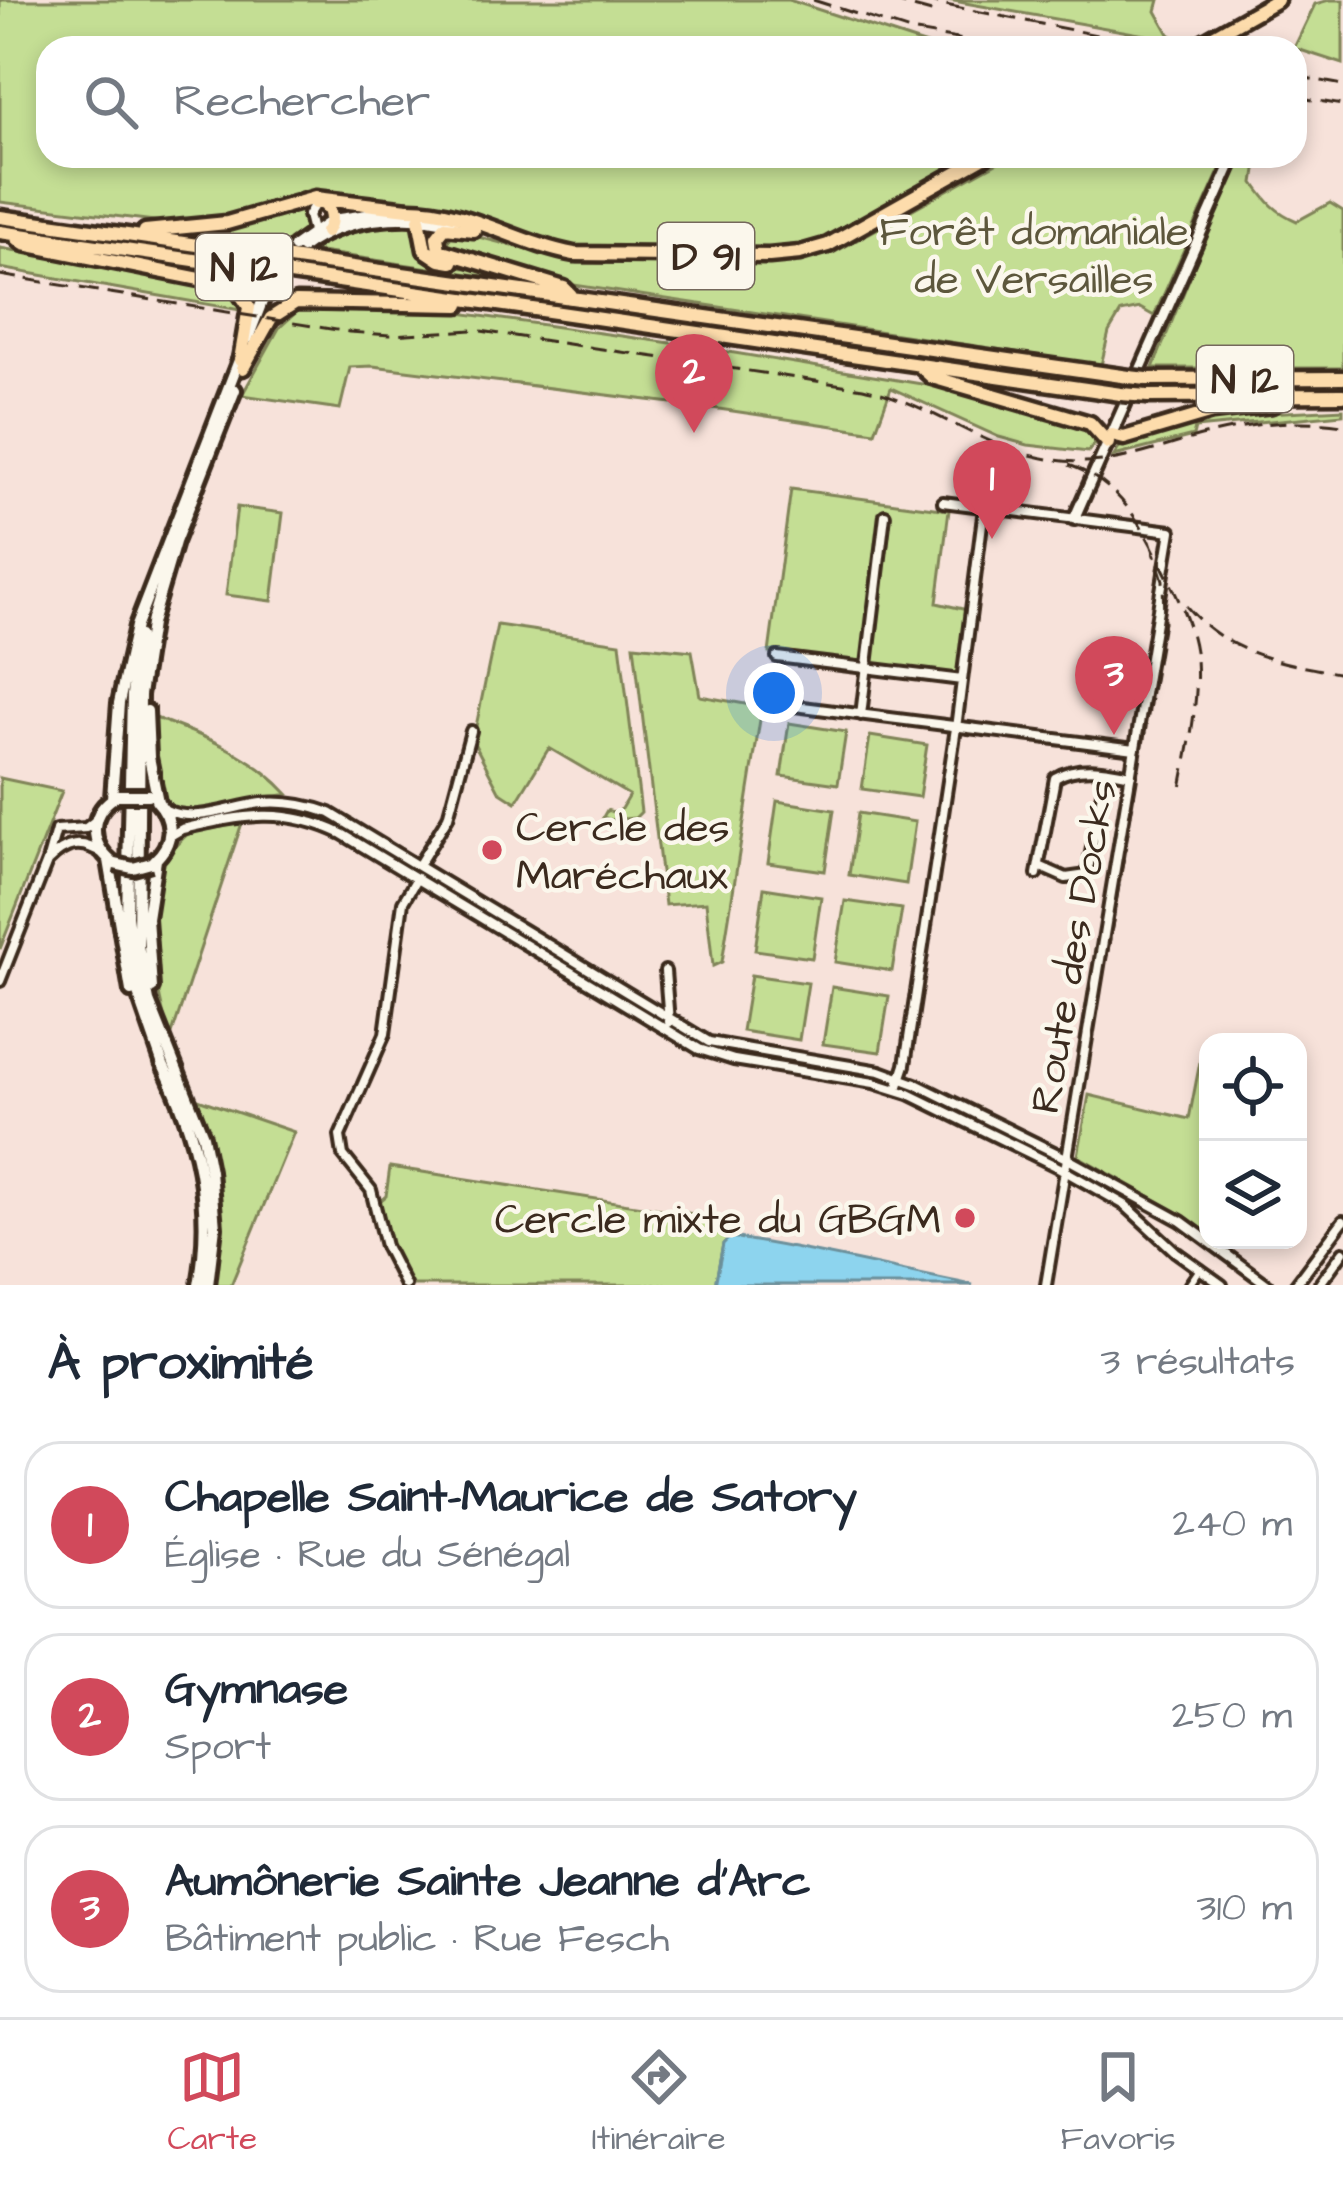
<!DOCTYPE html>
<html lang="fr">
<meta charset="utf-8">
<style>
:root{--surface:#fff;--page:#f6f6f7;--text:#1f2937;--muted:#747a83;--line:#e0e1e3;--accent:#d1495b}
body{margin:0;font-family:"Architects Daughter",sans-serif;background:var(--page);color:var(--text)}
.controls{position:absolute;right:36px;bottom:36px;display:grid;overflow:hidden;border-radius:24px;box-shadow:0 6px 18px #0003}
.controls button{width:108px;height:108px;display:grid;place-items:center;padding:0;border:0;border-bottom:3px solid var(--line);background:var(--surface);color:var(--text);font:60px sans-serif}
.you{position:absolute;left:774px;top:693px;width:42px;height:42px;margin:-30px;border:9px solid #fff;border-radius:50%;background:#1a73e8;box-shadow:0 0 0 18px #1a73e833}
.badge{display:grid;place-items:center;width:78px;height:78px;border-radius:50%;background:var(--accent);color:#fff;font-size:39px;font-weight:700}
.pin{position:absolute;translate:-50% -99px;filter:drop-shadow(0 3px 6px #0008)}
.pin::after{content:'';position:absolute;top:63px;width:42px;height:36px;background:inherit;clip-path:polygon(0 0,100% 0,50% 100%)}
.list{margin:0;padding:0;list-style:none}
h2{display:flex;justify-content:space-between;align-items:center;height:156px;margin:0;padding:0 48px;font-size:51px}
h2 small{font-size:39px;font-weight:400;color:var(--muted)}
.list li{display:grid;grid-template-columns:78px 1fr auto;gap:36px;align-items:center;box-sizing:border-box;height:168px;margin:0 24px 24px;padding:0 24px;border:3px solid var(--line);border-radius:36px}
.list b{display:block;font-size:45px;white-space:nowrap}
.list p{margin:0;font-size:39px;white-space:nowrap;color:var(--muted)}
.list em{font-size:39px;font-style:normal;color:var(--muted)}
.icon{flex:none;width:66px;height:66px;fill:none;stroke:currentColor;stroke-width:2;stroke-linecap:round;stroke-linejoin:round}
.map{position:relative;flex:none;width:1343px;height:1285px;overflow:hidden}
.search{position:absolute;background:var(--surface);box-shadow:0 6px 18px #0003;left:36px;right:36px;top:36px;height:132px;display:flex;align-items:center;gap:30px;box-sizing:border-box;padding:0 42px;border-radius:36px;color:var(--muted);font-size:45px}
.sheet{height:732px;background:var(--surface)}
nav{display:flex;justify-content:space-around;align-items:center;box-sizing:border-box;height:168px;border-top:3px solid var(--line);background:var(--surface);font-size:33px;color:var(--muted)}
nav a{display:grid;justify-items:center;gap:6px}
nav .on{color:var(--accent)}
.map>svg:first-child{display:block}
.green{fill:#c4de94;stroke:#808459;stroke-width:3}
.water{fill:#8dd4ee;stroke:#6c909b;stroke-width:3}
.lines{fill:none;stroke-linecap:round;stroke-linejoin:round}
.secondary-tunnel{stroke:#d1bdb4;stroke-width:10;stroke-dasharray:10 5;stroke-linecap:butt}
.pedestrian-casing{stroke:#3b2a1e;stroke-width:15}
.minor-casing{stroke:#3b2a1e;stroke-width:16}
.tertiary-casing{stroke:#3b2a1e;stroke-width:18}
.secondary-casing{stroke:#3b2a1e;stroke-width:20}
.primary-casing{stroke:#3b2a1e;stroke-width:21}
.trunk-casing{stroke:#3b2a1e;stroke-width:21}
.pedestrian{stroke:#fbf7ec;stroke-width:6}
.minor{stroke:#fbf7ec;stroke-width:8}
.tertiary{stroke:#fbf7ec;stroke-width:9}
.secondary{stroke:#fbf7ec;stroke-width:10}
.primary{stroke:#fddcac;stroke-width:12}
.trunk{stroke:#fddcac;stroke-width:12}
.rail{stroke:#3b2a1e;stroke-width:3;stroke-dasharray:18 9;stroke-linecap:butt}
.secondary-bridge-casing{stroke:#3b2a1e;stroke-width:20;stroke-linecap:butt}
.trunk-bridge-casing{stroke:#3b2a1e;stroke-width:21;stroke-linecap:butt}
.secondary-bridge{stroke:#fbf7ec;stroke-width:10}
.trunk-bridge{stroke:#fddcac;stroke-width:12}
.poi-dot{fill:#d1495b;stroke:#fbf7ec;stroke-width:4.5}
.labels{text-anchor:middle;stroke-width:9;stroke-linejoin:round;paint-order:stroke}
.shield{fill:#fbf7ec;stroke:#75685c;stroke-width:3}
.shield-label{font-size:39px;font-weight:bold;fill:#3b2a1e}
.park-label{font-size:42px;fill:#5d573c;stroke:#fbf7ec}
.poi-label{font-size:42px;fill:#3b2a1e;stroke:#fbf7ec;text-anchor:start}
.street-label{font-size:42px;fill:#3b2a1e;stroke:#fbf7ec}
</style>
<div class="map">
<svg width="1343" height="1285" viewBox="0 0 1343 1285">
<rect width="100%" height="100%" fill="#f7e2da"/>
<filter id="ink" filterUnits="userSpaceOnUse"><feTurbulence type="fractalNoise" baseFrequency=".00833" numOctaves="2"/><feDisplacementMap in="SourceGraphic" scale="24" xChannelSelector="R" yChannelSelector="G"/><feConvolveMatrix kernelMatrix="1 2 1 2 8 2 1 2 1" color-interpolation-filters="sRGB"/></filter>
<g filter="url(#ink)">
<path class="green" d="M0,0H789L930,46L48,48V156H970L828,240L796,248L696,252L575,250L419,203L338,195L187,225L0,202Z
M948,0H1159L1156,11L1169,34L1179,41Z
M1329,0H1343V64L1294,48L1315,4Z
M1009,156H1226L1154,316L1140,308L1121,312L1109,332L1101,365L574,285L501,260L453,251L448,243L452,233L471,235L578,263L796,261L833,253Z
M1239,156H1252L1257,163L1254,183C1267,202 1276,212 1297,221L1330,203L1343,211V368H1153Z
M309,206L308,229L290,248L187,233L244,226Z
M418,221L420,235L444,266L501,271L538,284L307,250L362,225Z
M0,248L226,287L235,291L246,311L0,268Z
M300,309H431L692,346L970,392L1092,430L1099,439L1088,452L1028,445L999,437L891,388L875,432L712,408L373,366L350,367L340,409L242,395L279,328Z
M1343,409V414L1195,428L1193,436L1114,456L1121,445L1226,415Z
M791,489L949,510L937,603L967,610L959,676L769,653Z
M237,507L283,513L272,601L226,595Z
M497,625L620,643L641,812L635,818L610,820L603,817L607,810L618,814L629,795L549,748L516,802L499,791L473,741Z
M634,645L692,651L700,696L762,707L722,962L713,966L706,902L665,905Z
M150,716C202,735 251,753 288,794L184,813C146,800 153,750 150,716Z
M789,723L846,732L838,784L781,776Z
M870,736L927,745L919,797L862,789Z
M0,778L62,791L0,949Z
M777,801L834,810L825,871L768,863Z
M858,813L915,822L906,884L849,875Z
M242,823L170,1040C159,999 138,909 158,869C164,856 178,843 189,833Z
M764,888L821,897L812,958L755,950Z
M845,901L902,909L892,971L835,962Z
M751,975L808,983L799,1040L742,1031Z
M832,987L889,996L880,1052L823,1044Z
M1205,1036L1246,1042H1208V1234L1183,1215L1078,1156L1089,1095L1189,1119Z
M195,1098L294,1132L231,1285H213L219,1188Z
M390,1167L732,1220L730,1237L723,1244L715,1285H411L392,1250L380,1201L386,1196Z"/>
<path class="water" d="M730,1237C812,1249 892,1269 973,1285H715L723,1244Z"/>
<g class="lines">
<path class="secondary-tunnel" d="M276,281L302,248"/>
<g class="pedestrian-casing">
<path id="pedestrian" d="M1189,1285L1200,1269"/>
</g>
<g class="minor-casing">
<path id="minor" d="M312,231L308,215L315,204
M943,502L1171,531L1046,1285
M777,657L962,680
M771,703L1135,749
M861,715L885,515
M166,810C196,824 231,806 262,803C285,801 308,805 330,813L709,1042L880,1071L918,1085L1066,1158L1181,1221L1268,1285
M56,830L86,828L95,821
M170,836L182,829C243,815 284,806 342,834L699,1049L734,1060L874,1083L909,1094L1058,1167L1125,1205L1176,1252L1222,1285
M48,861C66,843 81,839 103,854
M418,866L448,817L471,731
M1039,866L1066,878L1087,875L1106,771
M1037,874L1055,778C1078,764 1106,770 1131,775
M665,971L669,1022
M0,981L47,862L56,830
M897,1089L905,1065L956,728L984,508
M405,1285L385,1246L371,1190L343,1155L340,1136L385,1034L403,902L417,878
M1295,1285L1343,1221
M1319,1285L1343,1252"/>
</g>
<g class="tertiary-casing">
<path id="tertiary" d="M1074,519L1235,156"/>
</g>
<g class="secondary-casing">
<path id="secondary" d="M294,247L332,220L395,211
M302,248C341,218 406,211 454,224
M248,338L270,281
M152,618L140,695L138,946L149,1001L203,1136L210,1171L215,1227L208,1285
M152,620L175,542L235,390
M139,636L132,695L127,916L137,990L163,1065
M147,711L149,757L158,802
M112,798L119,703L136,626L241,355
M109,860L131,991
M154,861C174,843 175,820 156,800
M112,862C87,841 90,811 118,795
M152,988L147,918L156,860
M162,1063C198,1135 214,1204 199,1285"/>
</g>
<g class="primary-casing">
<path id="primary" d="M1192,48L1277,0
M408,209C466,208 518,244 574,254L769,256L800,253L828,245L986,156"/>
</g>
<g class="trunk-casing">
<path id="trunk" d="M315,203H322C333,210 333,222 326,232
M0,217L1129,377
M419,219L425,250L440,260L452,262
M474,230L445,227L437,237L439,250L564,288L571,295
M145,231L227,223L315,198L408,209
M0,232L1121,394
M17,238L24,244L235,286L249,307L240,360
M921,367L932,377L1090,423L1108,443
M243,368L271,318L296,302L459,305
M1147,379L1343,378
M1148,396L1343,395
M1112,435L1124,438L1212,412L1272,405L1283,397"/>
</g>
<use href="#pedestrian" class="pedestrian"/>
<use href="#minor" class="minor"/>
<use href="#tertiary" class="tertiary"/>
<use href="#secondary" class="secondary"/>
<use href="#primary" class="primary"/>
<use href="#trunk" class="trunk"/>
<path class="rail" d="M813,0L910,31L1010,48
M888,0L935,13
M920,0L1163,48
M1295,76L1343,85
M1295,97L1343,105
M0,275L349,332L390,335L474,330L863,388C942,406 991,460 1080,462C1120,463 1159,448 1197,437C1246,424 1292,418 1343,425
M1069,465C1121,484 1142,525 1165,572C1179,600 1193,627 1196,659C1199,701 1189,746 1181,788
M1186,606C1228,655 1282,663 1343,674
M1107,956L1164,622L1163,580L1149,537"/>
<g class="secondary-bridge-casing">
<path id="secondary-bridge" d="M118,795H148
M115,864L133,868L151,863"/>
</g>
<g class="trunk-bridge-casing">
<path id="trunk-bridge" d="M1129,377L1147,379
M1121,394L1148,396"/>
</g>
<use href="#secondary-bridge" class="secondary-bridge"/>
<use href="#trunk-bridge" class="trunk-bridge"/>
</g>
</g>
<g class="poi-dot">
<circle cx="492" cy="850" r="12"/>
<circle cx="965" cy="1218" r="12"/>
</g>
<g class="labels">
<g class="shield">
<rect x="658" y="223" width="96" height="66" rx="9"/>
<rect x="196" y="234" width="96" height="66" rx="9"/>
<rect x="1197" y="346" width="96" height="66" rx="9"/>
</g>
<g class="shield-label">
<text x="706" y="270">D 91</text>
<text x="244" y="281">N 12</text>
<text x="1245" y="393">N 12</text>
</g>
<g class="park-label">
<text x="1034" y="245">Forêt domaniale<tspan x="1034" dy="48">de Versailles</tspan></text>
</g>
<g class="poi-label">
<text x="516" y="841">Cercle des<tspan x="516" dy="48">Maréchaux</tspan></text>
<text x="941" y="1233" text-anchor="end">Cercle mixte du GBGM</text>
</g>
<g class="street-label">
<text transform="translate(1072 946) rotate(-80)" y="15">Route des Docks</text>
</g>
</g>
</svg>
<div class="controls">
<button><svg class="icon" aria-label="locate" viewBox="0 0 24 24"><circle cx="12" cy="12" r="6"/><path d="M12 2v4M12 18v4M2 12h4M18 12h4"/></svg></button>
<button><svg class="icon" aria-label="layers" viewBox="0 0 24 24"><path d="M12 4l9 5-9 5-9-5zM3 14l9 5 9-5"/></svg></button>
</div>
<div class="you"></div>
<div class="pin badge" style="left:992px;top:539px">1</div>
<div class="pin badge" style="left:694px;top:433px">2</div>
<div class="pin badge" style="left:1114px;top:735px">3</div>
<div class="search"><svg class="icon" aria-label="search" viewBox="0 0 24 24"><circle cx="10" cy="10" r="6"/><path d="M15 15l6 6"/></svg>Rechercher</div>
</div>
<section class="sheet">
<h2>À proximité<small>3 résultats</small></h2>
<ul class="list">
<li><span class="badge">1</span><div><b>Chapelle Saint-Maurice de Satory</b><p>Église · Rue du Sénégal</p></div><em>240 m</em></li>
<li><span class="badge">2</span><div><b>Gymnase</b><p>Sport</p></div><em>250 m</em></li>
<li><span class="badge">3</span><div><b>Aumônerie Sainte Jeanne d'Arc</b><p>Bâtiment public · Rue Fesch</p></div><em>310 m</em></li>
</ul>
</section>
<nav>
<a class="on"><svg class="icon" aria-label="map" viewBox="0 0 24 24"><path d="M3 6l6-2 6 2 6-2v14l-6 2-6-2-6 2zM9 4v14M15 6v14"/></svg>Carte</a>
<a><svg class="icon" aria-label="directions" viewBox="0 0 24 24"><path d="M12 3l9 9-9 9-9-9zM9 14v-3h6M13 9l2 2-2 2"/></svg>Itinéraire</a>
<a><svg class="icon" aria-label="saved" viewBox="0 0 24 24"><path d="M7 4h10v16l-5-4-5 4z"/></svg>Favoris</a>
</nav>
